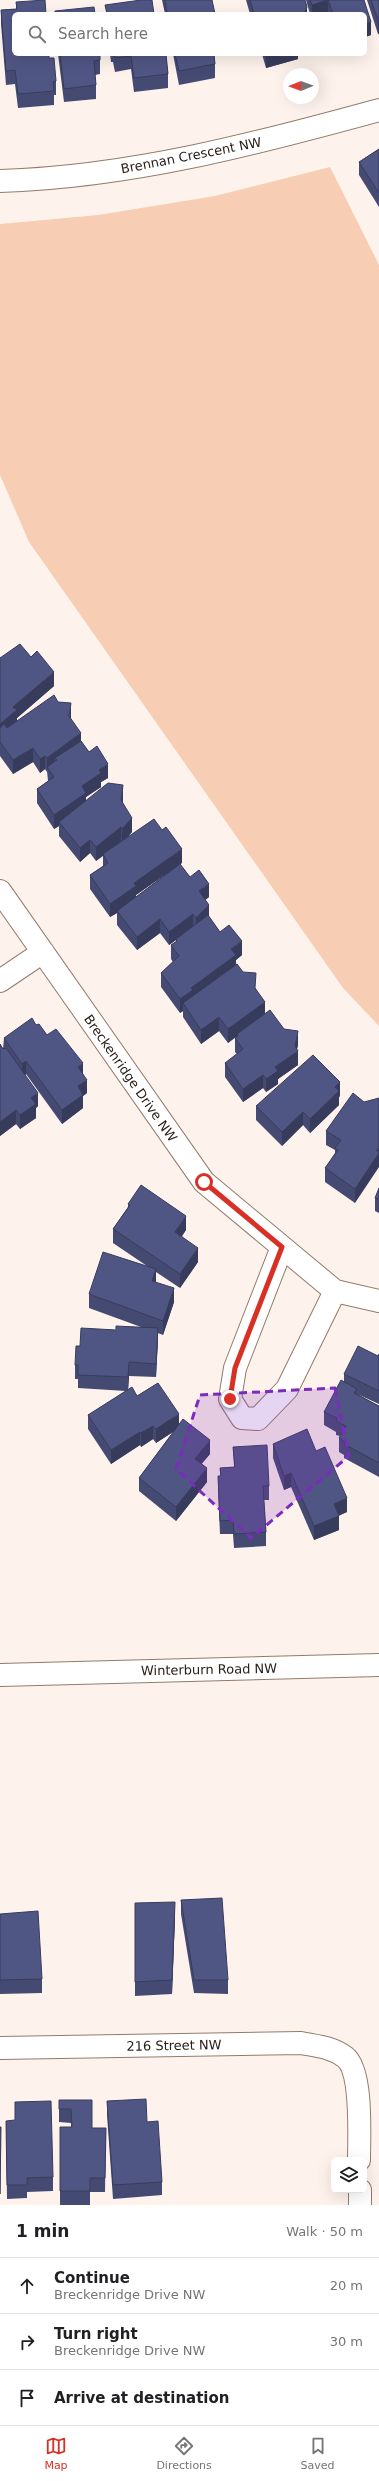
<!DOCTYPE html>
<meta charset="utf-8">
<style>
:root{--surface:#fff;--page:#f2f2f2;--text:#202124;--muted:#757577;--line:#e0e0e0;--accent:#d93025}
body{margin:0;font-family:"DejaVu Sans",sans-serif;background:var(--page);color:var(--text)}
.controls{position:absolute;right:12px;bottom:12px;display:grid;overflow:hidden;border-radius:6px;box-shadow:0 4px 16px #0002}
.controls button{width:36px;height:36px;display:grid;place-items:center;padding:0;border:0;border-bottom:1px solid var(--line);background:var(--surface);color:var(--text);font:20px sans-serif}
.compass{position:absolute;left:283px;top:68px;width:36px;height:36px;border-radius:50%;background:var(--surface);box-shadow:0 4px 16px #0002;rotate:269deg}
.stop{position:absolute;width:12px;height:12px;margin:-9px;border:3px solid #d93025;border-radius:50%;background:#fff}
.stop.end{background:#d93025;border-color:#fff;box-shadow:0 1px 4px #0008}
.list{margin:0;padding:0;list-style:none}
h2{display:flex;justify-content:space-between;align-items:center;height:52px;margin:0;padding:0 16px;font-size:17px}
h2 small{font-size:13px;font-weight:400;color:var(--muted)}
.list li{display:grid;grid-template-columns:26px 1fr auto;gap:12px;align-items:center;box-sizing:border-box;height:56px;padding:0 16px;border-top:1px solid var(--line)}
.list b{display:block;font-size:15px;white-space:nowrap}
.list p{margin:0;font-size:13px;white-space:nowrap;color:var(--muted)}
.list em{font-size:13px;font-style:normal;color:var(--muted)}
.icon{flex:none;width:22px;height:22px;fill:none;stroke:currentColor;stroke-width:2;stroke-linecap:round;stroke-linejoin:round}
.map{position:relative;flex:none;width:379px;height:2205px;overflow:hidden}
.search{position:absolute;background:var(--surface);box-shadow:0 4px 16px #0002;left:12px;right:12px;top:12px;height:44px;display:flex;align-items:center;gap:10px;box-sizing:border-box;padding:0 14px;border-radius:6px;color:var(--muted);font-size:15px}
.sheet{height:220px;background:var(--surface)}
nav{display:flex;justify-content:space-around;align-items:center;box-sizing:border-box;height:56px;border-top:1px solid var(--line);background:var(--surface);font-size:11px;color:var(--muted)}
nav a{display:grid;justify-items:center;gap:2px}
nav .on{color:var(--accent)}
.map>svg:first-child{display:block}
.green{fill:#f7ceb3}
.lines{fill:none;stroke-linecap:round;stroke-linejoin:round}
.minor-casing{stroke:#937b6b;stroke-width:24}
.major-casing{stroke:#937b6b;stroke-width:24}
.minor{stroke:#fff;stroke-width:22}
.major{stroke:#fff;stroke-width:22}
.wall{fill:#454a72;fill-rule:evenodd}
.shaded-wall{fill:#383c5c}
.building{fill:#505684;stroke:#383c5c}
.route{stroke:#d93025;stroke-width:5}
.marked{fill:#7b2cbf;fill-opacity:0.2;stroke:#7b2cbf;stroke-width:3;stroke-dasharray:8 5;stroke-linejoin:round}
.labels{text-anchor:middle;stroke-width:4;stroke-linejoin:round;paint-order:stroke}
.street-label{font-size:13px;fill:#2b211b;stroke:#fff}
</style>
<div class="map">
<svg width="379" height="2205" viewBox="0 0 379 2205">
<rect width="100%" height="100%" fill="#fef3ec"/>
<path class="green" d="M330,167L379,265V1026L343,988L29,542L0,475V224L98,215L215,196Z"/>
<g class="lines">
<g class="minor-casing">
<path id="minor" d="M0,181C130,177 255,144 379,110
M0,891L204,1182L335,1291L379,1301
M0,981L43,952
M282,1247L235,1368L230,1399L242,1418L258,1419L287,1389L335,1291
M0,2048L301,2043C316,2046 332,2047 345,2057C363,2071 359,2138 359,2160
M360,2190V2205"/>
</g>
<g class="major-casing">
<path id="major" d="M0,1675L379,1665"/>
</g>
<use href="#minor" class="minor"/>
<use href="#major" class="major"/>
</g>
<path class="wall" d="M162,0H212L215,14H165Z
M246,0H305L307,14H250Z
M306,0H364L371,35L365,37V14H310Z
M367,0H379V34H378Z
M16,2L49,58L56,81V95H54V105L18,108L15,84L6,85L1,24V10L16,9Z
M58,54H100V74L95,75L96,85V99L64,102Z
M110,54H166L168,74V88L134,92L131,69L115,72L113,62H111Z
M173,54H214L215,64V78L179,85Z
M262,54H298V59L266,68Z
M379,149V207L359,175V162Z
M0,658L54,686L17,718V721L58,702L71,719L81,741L108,778L101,782V787L86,797V800L123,799V803L132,832L127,838L182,863L180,864L190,877L209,897L205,900L209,917L220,932L242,955L236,960V965L256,989L265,1014L284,1029L298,1045L297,1049L298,1065L278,1079V1084L266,1092L263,1088L243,1102L225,1077V1063L237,1054L235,1052V1038L237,1036L228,1043L219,1031L201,1044L183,1017V1011L180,1013L161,987V973L173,962L171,959V945L176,942V940L169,945L160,933L137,950L117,925V913L110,917L90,889V875L103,866V856L96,861L90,853L80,862L59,836V826L54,829L37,803V789L48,781L47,771V772L45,769L40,773L33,762L13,774L0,756ZM174,868L136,897V895Z
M36,1025L47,1035L83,1073L87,1093L83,1096V1108L62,1124L26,1074L25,1075L38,1106L36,1108V1118L20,1129L16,1124L0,1136V1044L3,1049L4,1038Z
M340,1096L339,1097V1105L310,1133L303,1125L282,1146L256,1120V1106Z
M364,1102L355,1203L325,1182V1168L335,1153V1150L326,1145V1131Z
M379,1188V1213L375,1211V1198Z
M128,1204L186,1230L182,1236L198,1262L180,1288L156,1272V1282L174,1302L163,1335L158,1333L156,1377L129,1376L128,1390L179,1424L210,1454L201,1464L207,1482L176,1521L139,1491V1478L173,1432L156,1443L153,1439L141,1447L140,1445L111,1464L88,1429V1415L126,1391L78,1388V1379H75V1365L80,1346L116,1330L141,1327L89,1308V1294L147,1266L113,1243V1229L128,1207Z
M379,1354V1404L357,1394L379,1406V1477L344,1458V1455L339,1452V1438L340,1436L336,1435V1432L324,1425V1412L344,1382V1374L378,1356Z
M273,1444L316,1451L347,1512L339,1515V1530L314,1540L291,1487L284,1490L273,1458Z
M233,1447L269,1486V1500H264L266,1532V1546L234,1548L233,1534H220L218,1490V1476H220V1468L234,1467Z
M181,1900L228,1980V1994L194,1993L181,1914Z
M135,1903L175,1916L172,1994L135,1996Z
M0,1914L42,1979V1993L0,1994Z
M92,2100V2128H106L105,2192H90V2205H60V2127H71V2123L59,2122V2109Z
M107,2101L147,2122L162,2182V2195L113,2199L107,2115Z
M6,2121L53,2177V2191L27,2192V2198L7,2199Z"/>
<path class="shaded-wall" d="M328,0V14H312V5Z
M307,7V14H304Z
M378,20H379V34H378Z
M371,22V35L365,37V24Z
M266,54H298V59L266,68Z
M54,672V686L17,718V724L0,737V724L13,707Z
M71,703V717L69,730V716Z
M81,733V747L57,760L55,758V765L47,767V772V758Z
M33,748V762L13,774V760Z
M45,756V769L40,773V759Z
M108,764V778L101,782V787L86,797V807L59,822V826L54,829V815L82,786L99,770Z
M123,785V799L121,814V800Z
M132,818V832L122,843V829Z
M121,827V841L96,861V847Z
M90,840V853L80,862V848Z
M182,849V863L136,895V900L117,911V913L110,917V904L134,883Z
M209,884V897L199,905V891Z
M209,905V918L196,932V918Z
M193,914V928L176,939V940L169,945V932Z
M160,919V933L137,950V937Z
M242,941V955L236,960V969L183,1003V1011L180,1013V999L231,949Z
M265,1002V1016L237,1034V1036L228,1043V1029Z
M219,1017V1031L201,1044V1030Z
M298,1031V1045L296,1053L298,1051V1065L278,1079V1084L266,1092V1079L275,1067L295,1046Z
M26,1061V1074L22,1078V1064Z
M83,1063V1077L78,1067Z
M263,1075V1088L243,1102V1089Z
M87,1080V1093L83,1096V1108L62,1124V1110L78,1086Z
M340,1082V1096L339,1097V1105L310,1133V1119L335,1087Z
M38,1093V1106L36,1108V1118L20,1129V1115L31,1098Z
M16,1110V1124L0,1136V1122Z
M303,1112V1125L282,1146V1132Z
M379,1146V1167L355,1203V1189Z
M186,1216V1230L175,1246V1232Z
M198,1248V1262L180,1288V1274Z
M156,1269V1283L152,1281Z
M174,1288V1302L163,1335V1321Z
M158,1328V1341L156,1377V1364Z
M129,1362V1376L128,1391V1377Z
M179,1414V1428L156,1443V1429Z
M153,1426V1439L141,1447V1433Z
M140,1432V1445L111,1464V1450Z
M210,1440V1454L195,1472V1459Z
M207,1468V1482L176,1521V1507Z
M291,1473V1487L284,1490V1476Z
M347,1498V1512L334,1518V1504Z
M339,1516V1530L314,1540V1526Z
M175,1902V1916L172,1994V1980Z"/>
<path class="building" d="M45,0L46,14H14V54H49V58H54L56,81L53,82L54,91L18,94L15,70L6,71L1,10L17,9L16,2Z
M141,0H152L154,14H107L105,5Z
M165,0H212L215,14H167Z
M250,0H305L307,7L304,14H254Z
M310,0H364L371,22L365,24V14H333L328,0L312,5Z
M371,0H379V20H378Z
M94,7L95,14H55V11Z
M60,54H100V60L94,61L96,85L64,89Z
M114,54H166L168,74L134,78L131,56L115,58Z
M175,54H214L215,64L179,71Z
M379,149V193L359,162Z
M20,644L31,657L37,651L54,672L13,707L17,710L0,724V658Z
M54,695L58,702L71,703L69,716L81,733L47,758L45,756L40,759L33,748L13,760L0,742V728L4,724L7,728Z
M81,741L89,752L97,746L108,764L99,770L101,773L82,786L86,793L54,815L37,789L54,777L47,767L57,760L55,758Z
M108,783L123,785L121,800L132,818L122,829L121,827L96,847L90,840L80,848L59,822Z
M154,819L162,830L166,827L182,849L134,883L136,886L110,904L90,875L108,863L103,854Z
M180,864L190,877L199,870L209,884L199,891L209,905L196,918L193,914L169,932L160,919L137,937L117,911Z
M208,915L220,932L229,925L242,941L231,949L236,955L191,988L193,990L180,999L161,973L179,956L171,945L177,941L176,939Z
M237,964L243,972L256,973L255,988L265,1002L228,1029L219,1017L201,1030L183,1003Z
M270,1010L284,1029L298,1031L295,1046L298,1051L275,1067L278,1071L266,1079L263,1075L243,1089L225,1063L243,1049L235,1038L238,1036L237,1034Z
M32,1018L36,1025L39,1024L47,1035L56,1029L83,1063L78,1067L87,1080L78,1086L83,1095L62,1110L26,1061L22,1064L4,1038Z
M0,1044L3,1049L6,1048L38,1093L31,1098L36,1104L20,1115L16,1110L0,1122Z
M313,1055L340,1082L335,1087L339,1091L310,1119L303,1112L282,1132L256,1106Z
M353,1093L364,1102L379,1098V1146L376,1150L379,1152V1153L355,1189L325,1168L338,1150L335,1148L341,1140L326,1131Z
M141,1185L186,1216L175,1232L198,1248L180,1274L113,1229L130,1205L128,1204Z
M379,1188V1199L375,1198Z
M103,1252L156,1269L152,1281L174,1288L163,1321L89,1294Z
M116,1326L158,1328L156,1364L129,1362L128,1377L78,1375V1365H75L76,1346H80L81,1328L116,1330Z
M358,1346L378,1356L379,1354V1391L344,1374Z
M341,1380L357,1389L354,1393L379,1406V1463L344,1444L345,1442L339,1438L346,1426L336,1421L337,1418L324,1412Z
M158,1383L179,1414L156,1429L153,1426L141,1433L140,1432L111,1450L88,1415L132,1387L137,1396Z
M183,1419L210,1440L195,1459L207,1468L176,1507L139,1478Z
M307,1429L316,1451L325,1447L347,1498L334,1504L339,1516L314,1526L291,1473L284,1476L273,1444Z
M267,1445L269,1486H263L266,1532L234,1534L233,1520L220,1521L218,1476H221L220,1468L235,1467L233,1447Z
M222,1898L228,1980H194L181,1900Z
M175,1902L172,1980L135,1982V1903Z
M38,1911L42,1979L0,1980V1914Z
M146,2099L147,2122L158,2121L162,2182L113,2185L107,2101Z
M59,2100H92V2128H106L105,2178H90V2191H60V2127H72L71,2109H59Z
M51,2101L53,2177L27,2178V2185H7L6,2121L15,2120V2102Z
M0,2127H1L0,2194Z"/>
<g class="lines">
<path class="route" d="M204,1182L282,1247L235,1368L230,1399"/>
</g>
<path class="marked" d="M335,1388L349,1456L251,1538L176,1469L200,1395Z"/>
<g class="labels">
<g class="street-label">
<text transform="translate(191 155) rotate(-11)" y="5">Brennan Crescent NW</text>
<text transform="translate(131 1078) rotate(55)" y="5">Breckenridge Drive NW</text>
<text transform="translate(209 1669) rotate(-1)" y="5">Winterburn Road NW</text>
<text transform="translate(174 2045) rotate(-1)" y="5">216 Street NW</text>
</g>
</g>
</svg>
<div class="controls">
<button><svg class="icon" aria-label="layers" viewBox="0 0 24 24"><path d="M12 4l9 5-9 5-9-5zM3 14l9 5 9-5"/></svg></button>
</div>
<svg class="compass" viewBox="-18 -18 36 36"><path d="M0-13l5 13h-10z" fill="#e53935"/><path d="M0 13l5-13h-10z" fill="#757577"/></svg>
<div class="stop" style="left:204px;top:1182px"></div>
<div class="stop end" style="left:230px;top:1399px"></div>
<div class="search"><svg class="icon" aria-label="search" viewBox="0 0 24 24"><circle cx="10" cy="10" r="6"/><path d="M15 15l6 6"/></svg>Search here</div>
</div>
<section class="sheet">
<h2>1 min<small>Walk · 50 m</small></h2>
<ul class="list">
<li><svg class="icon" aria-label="ahead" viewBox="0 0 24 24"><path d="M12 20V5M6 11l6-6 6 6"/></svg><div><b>Continue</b><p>Breckenridge Drive NW</p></div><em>20 m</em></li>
<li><svg class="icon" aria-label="right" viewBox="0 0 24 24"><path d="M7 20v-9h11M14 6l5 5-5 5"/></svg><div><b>Turn right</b><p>Breckenridge Drive NW</p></div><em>30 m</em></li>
<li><svg class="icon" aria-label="arrive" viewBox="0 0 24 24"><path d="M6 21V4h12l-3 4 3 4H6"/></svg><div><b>Arrive at destination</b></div></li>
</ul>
</section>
<nav>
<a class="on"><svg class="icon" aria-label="map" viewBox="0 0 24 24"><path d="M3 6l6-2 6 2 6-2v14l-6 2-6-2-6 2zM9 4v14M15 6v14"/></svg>Map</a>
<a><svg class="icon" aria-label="directions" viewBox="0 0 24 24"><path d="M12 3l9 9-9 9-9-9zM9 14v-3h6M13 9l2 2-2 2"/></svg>Directions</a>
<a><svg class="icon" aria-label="saved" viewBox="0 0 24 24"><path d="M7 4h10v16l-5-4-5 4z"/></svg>Saved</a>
</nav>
